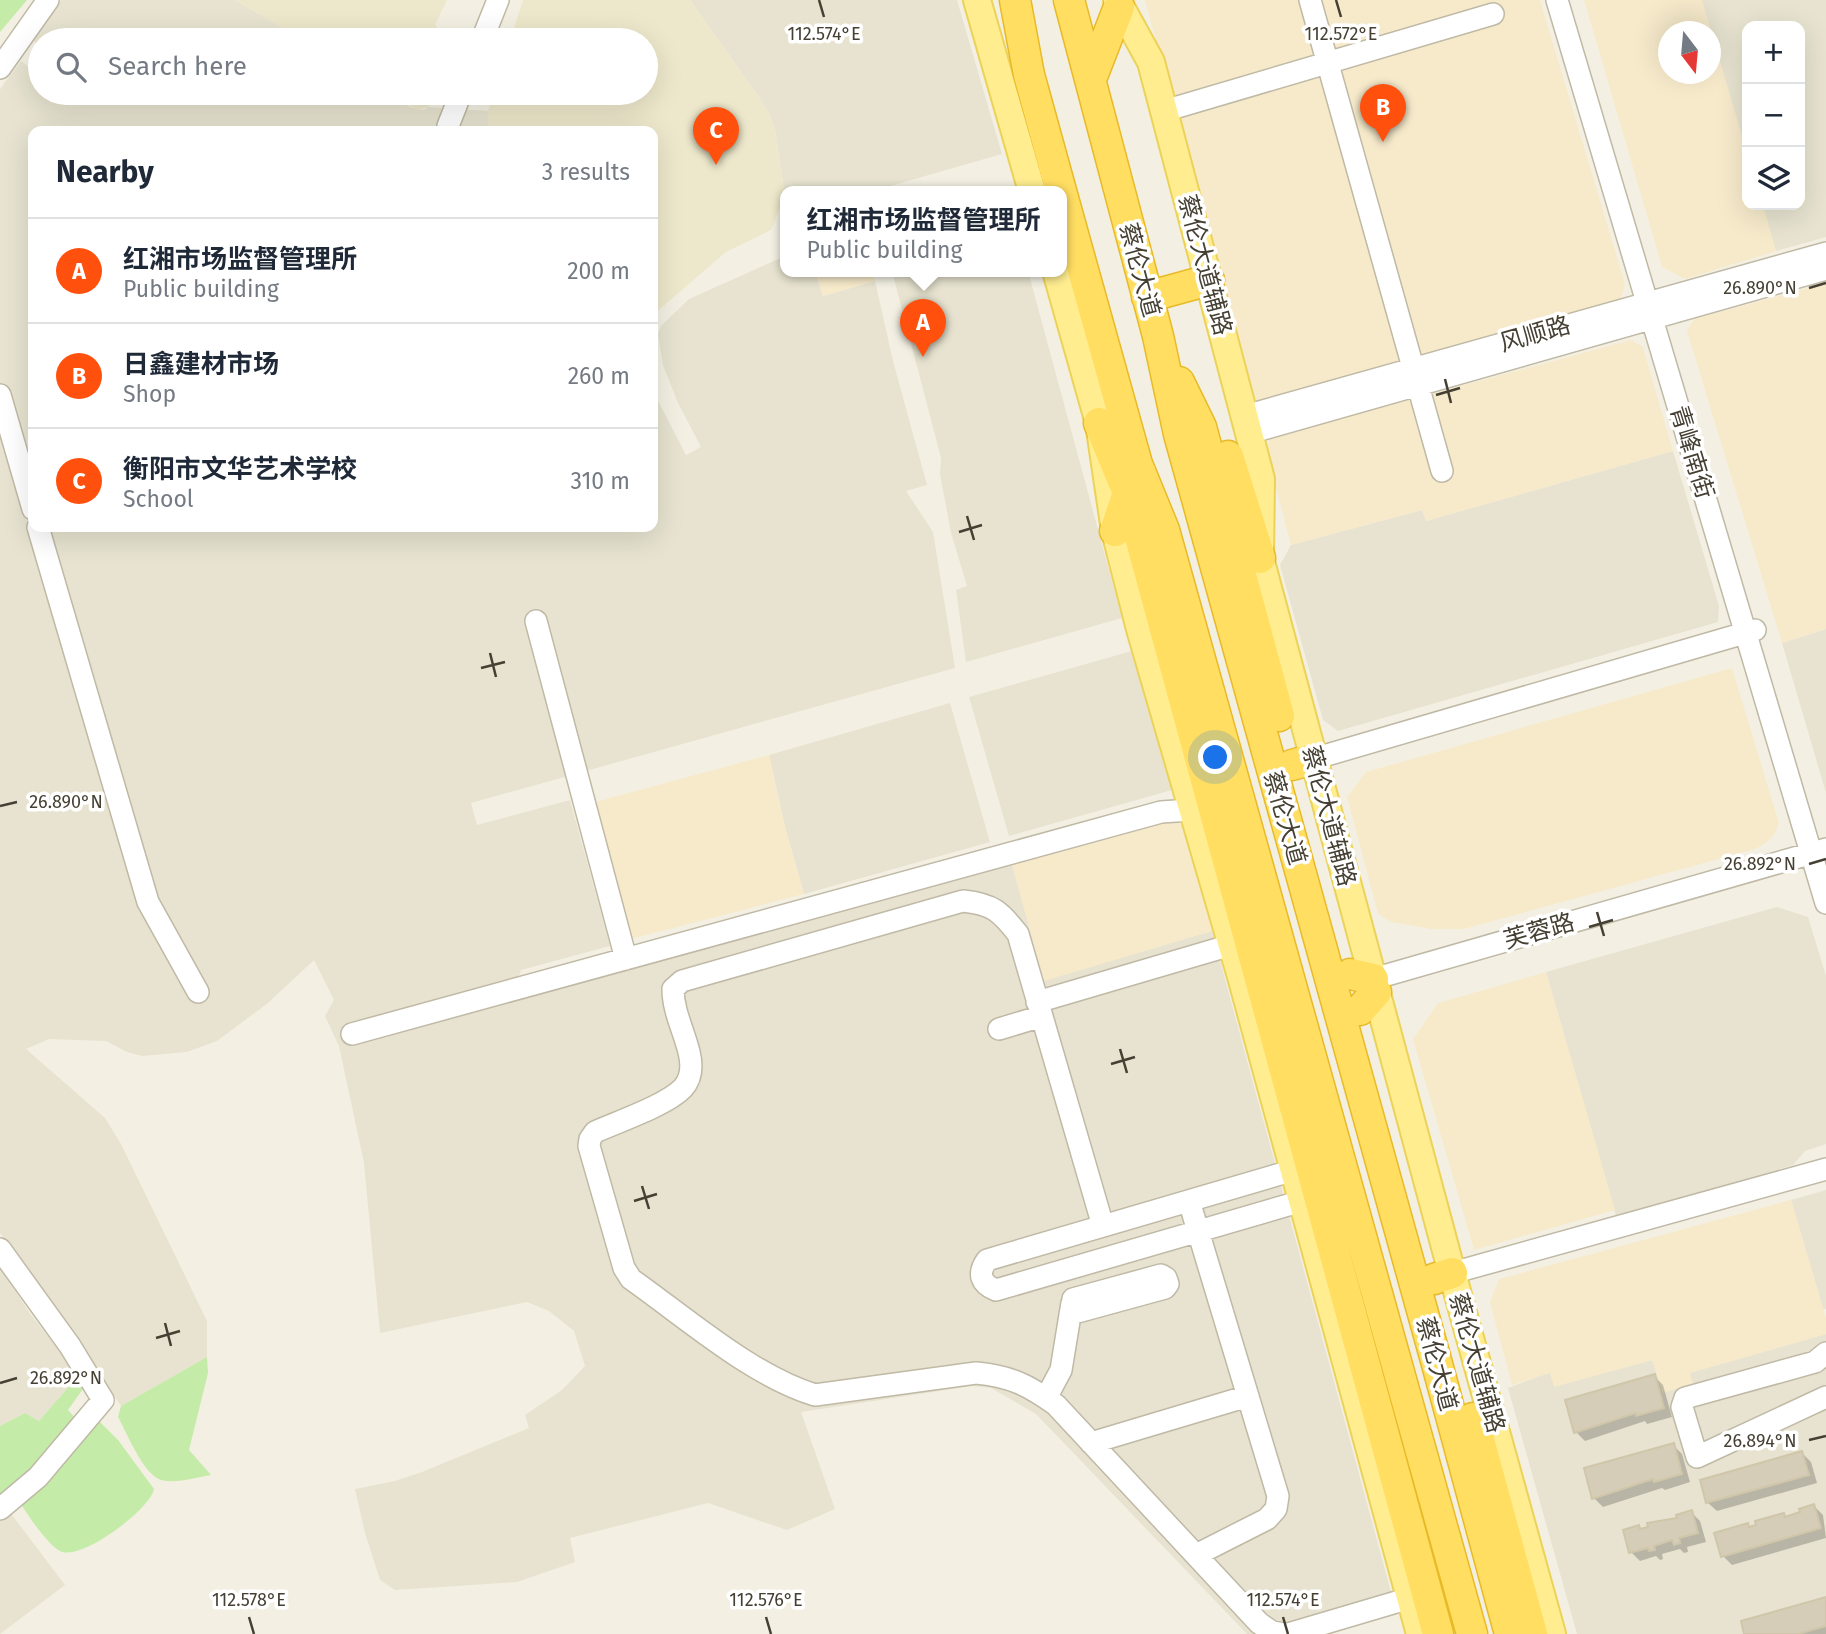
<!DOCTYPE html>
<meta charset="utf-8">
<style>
:root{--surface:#fff;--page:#f2f2f3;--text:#1f2937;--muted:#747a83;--line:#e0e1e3;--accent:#ff500e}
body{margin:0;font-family:"Fira Sans","Noto Sans SC",sans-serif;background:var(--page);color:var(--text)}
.controls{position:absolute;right:21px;top:21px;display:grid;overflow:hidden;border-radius:14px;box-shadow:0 7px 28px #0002}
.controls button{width:63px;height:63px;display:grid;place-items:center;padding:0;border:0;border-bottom:2px solid var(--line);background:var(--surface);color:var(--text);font:35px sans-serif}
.compass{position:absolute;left:1658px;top:21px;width:63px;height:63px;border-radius:50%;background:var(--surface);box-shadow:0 7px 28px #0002;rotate:164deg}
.you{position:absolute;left:1216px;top:758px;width:24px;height:24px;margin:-18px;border:5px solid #fff;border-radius:50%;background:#1a73e8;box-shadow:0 0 0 10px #1a73e833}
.badge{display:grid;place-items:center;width:46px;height:46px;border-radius:50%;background:var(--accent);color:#fff;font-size:23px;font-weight:700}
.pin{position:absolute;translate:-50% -58px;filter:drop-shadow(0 2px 4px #0008)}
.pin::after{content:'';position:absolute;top:37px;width:24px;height:21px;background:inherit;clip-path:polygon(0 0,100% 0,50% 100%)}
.popup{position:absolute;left:780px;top:186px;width:287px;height:91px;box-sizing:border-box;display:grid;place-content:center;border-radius:14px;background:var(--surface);filter:drop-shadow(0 2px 5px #0005);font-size:23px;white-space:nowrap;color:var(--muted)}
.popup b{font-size:26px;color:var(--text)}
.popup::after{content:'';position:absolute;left:50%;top:100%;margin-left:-14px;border:14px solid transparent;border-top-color:var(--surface)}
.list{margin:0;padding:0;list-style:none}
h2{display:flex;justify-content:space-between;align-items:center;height:91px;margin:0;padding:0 28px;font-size:30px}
h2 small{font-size:23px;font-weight:400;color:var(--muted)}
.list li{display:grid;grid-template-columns:46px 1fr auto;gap:21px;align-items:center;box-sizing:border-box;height:105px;padding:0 28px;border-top:2px solid var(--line)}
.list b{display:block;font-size:26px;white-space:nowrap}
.list p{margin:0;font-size:23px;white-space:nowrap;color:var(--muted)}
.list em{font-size:23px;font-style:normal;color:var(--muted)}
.icon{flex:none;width:38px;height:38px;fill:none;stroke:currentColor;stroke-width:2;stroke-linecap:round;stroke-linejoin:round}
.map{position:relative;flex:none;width:1826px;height:1634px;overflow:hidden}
.search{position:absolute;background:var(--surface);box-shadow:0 7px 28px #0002;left:28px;top:28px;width:630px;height:77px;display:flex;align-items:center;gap:18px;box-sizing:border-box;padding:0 24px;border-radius:38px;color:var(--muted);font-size:26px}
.panel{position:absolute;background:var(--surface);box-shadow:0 7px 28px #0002;left:28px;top:126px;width:630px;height:406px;border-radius:14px}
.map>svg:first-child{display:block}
.residential{fill:#e7e3d0}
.commercial{fill:#f7eacb;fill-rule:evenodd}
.education{fill:#ede8cb}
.green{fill:#c4eba8}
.shadow{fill:#0003}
.building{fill:#d5cdb7;stroke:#d0c6aa;stroke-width:2}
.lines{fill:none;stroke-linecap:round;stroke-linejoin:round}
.minor-casing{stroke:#bfb9a5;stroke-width:24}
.major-casing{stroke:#ecd258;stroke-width:30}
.highway-casing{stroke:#e8ba27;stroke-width:33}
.minor{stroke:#fff;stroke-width:21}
.major{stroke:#ffed90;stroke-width:26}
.highway{stroke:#ffde62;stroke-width:30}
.ticks{fill:none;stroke:#454033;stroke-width:2.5}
.labels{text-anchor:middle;stroke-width:7;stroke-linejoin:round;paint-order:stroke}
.street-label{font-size:24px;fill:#454033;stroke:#fff}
.ticks-label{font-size:18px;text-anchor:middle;fill:#454033;stroke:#fff;stroke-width:7;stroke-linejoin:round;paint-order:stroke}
</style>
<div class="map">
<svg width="1826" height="1634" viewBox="0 0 1826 1634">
<rect width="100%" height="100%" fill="#f3f0e3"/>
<path class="residential" d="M61,0H235L304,40H40V46L33,40Z
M690,0H957L1002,154L873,191H785V196L775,130L770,116L765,106Z
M1701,0H1826V237L1776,251L1762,205H1800V26H1747V155Z
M21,61L40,75V93H388L410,107L424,110L428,107L488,111L489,131H33V527H653V391L686,455L701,447L678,403L663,365L658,334L661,326L689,299L785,256V271H815L823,296L875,281L893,361L927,485L906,491L933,532L955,668L471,803L477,825L570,800L610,946L521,970L512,998L1011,861L1044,980L1212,931L1397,1614L1330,1634H1247L1036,1414L991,1388L972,1386L801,1412L835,1509L787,1530L708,1503L570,1538L575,1562L517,1582L395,1590L380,1580L365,1533L355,1489L395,1481L422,1472L529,1428L525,1415L562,1390L585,1366L574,1331L549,1311L527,1302L380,1333L364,1163L339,1046L325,1016L334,1000L314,960L268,1003L217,1041L187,1052L142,1056L127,1052L106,1041L49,1039L26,1049L105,1118L121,1144L207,1321V1357L121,1406L0,1233V89Z
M892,271H1028L1122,618L966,662L956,590L967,586L951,533L940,474L941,458Z
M1673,451L1719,606L1718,622L1338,731L1323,720L1280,565L1291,545L1422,510L1426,521Z
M1826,629V793L1782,643Z
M1132,651L1172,790L1009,836L969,697Z
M950,703L990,842L804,894L785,827L769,755Z
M1777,907L1808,917L1826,976V1144L1805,1151L1793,1165L1616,1216L1546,972Z
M1826,1190V1309H1823L1791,1200Z
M0,1268L31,1315L79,1375L39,1421L25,1413L0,1426Z
M1826,1334V1634H1577L1508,1388L1550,1372L1555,1386L1652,1360L1663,1392L1693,1384L1689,1373Z
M9,1511L65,1585L0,1634V1518Z"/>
<path class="commercial" d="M1145,0H1540L1625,284L1621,299L1258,402L1251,394Z
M1584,0H1702L1747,153V205H1763L1776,251L1685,279L1662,267ZM1668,32H1710V74H1668Z
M815,271H873L875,281L823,296Z
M1826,283V629L1782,643L1687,331L1694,319Z
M1631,340L1643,347L1673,451L1426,521L1422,510L1291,545L1265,446L1272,437Z
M1732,668L1779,823L1774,835L1766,843L1755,849L1464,929H1431L1391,922L1378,914L1347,797L1366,772Z
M769,755L785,827L804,894L631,939L595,802Z
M1168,818L1183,825L1212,931L1044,981L1011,861Z
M1546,972L1615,1210L1474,1250L1413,1039L1438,1003Z
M1791,1200L1826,1318V1334L1690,1373L1693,1384L1663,1393L1652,1360L1554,1387L1550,1373L1512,1385L1490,1302L1499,1279Z"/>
<path class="education" d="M235,0H447L435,25L448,40H304Z
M523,0H690L765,106L770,116L775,130L785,196L771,230L726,252L653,315V131H489L488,111L494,93H646V40H510Z
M388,93H435L428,107L418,110Z"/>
<path class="green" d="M0,0H27L0,32Z
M207,1357L208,1373L189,1450L211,1475C196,1477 177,1484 161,1480C143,1474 127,1433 118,1417L121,1406Z
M79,1375L85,1386L68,1410L76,1419L48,1455L0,1500V1426L25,1413L39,1421Z
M99,1421L118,1440L154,1489C150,1510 80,1562 60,1551C47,1544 27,1514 19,1501Z"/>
<path class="shadow" d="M1654,1376L1663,1385L1672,1417L1647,1424L1645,1421L1585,1441L1576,1432Z
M1673,1445L1682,1454L1690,1482L1665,1490L1662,1488L1603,1507L1594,1498Z
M1802,1453L1811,1462L1817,1483L1717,1511L1708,1503L1702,1481Z
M1814,1506L1823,1515L1826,1538L1732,1565L1723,1556L1750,1529L1783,1515L1787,1518Z
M1691,1512L1700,1521L1706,1542L1687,1547L1688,1552L1684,1553L1680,1549L1662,1554L1663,1559L1660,1560L1656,1556L1640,1561L1631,1552L1641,1530L1680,1519Z
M1826,1599V1634H1746Z"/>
<path class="building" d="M1655,1374L1664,1408L1636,1416V1413L1574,1433L1565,1400Z
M1674,1443L1682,1474L1654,1482L1653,1479L1592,1499L1584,1468Z
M1802,1451L1809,1475L1706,1503L1700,1480Z
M1814,1504L1821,1528L1721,1557L1714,1533L1748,1523L1749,1527L1756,1525L1755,1521L1784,1513L1785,1517L1800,1512L1799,1509Z
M1692,1510L1698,1533L1679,1538L1680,1543L1674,1545L1672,1540L1654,1546L1655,1550L1649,1551L1648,1548L1629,1553L1623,1530L1639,1525L1640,1529L1648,1527L1647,1523L1677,1518L1676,1515Z
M1826,1597V1626L1798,1634H1744L1741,1621Z"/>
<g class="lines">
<g class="minor-casing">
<path id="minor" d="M1310,0L1442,471
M1557,0L1826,903
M482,40L498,0
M0,68L48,0
M1164,111L1493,14
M448,126L461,93
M0,395L33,509
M1245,416L1826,253
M1249,433L1826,269
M38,527L148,902L198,992
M536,621L626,959
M1313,759L1755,630
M1373,979L1826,849
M1037,1002L1231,945
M999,1029L1042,1016
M352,1034L1161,812L1191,810
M1294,1170L987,1260C977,1274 981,1284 996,1290L1302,1201
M1189,1201L1278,1496L1276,1509L1267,1519L1196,1555
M1103,1226L1018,934C1001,912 993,904 963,901L682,981L673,989C673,1011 684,1031 689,1052C692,1064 692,1078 683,1088C667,1105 617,1122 595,1132L590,1139L589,1146L624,1268L631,1279C685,1317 752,1376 815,1395L976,1373C1010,1376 1028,1385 1056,1405L1259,1623L1272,1632L1285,1634
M0,1249L70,1346L103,1400L38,1477L0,1509
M1452,1273L1826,1169
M1070,1314L1165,1288L1168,1284L1166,1278L1161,1275L1073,1299
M1826,1353L1815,1362L1685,1398L1682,1407L1697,1457L1826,1397
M1046,1398L1061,1370L1072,1303
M1091,1443L1248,1396
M1288,1634L1410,1598"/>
</g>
<g class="major-casing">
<path id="major" d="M977,0L1032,191
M1117,0L1151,62L1261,479L1260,558L1452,1273L1552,1634
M1056,271L1099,423L1115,531L1140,629L1242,980L1420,1634"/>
</g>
<g class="highway-casing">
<path id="highway" d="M1015,0L1029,75L1061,191
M1069,0L1158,336L1179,434L1437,1364L1510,1634
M1091,79L1119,7
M1061,191L1137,464L1164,530L1472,1634
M1147,297L1209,280
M1179,382L1201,427L1279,716
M1099,423L1128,493L1115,531
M1228,456L1260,558
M1137,464L1128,493L1438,1634
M1292,765L1313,759
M1350,974L1373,979
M1360,1010L1376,992
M1434,1279L1452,1273
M1473,1418L1532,1634"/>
</g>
<use href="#minor" class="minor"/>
<use href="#major" class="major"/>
<use href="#highway" class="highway"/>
</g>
<path class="ticks" d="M819,0L824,17M1336,0L1341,17M1809,288L1826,283M1445,379L1451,403M1436,395L1460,388M967,516L974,540M959,532L982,525M490,653L496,677M481,668L505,662M0,806L17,802M1809,864L1826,859M1597,912L1604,936M1589,927L1613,920M1120,1049L1127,1073M1111,1064L1135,1057M642,1186L649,1209M634,1201L657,1194M165,1323L171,1346M156,1338L180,1331M0,1383L17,1378M1809,1440L1826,1436M249,1617L254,1634M766,1617L771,1634M1283,1617L1288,1634"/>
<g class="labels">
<g class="street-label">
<text transform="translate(1205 265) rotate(75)" y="8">蔡伦大道辅路</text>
<text transform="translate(1140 270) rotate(75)" y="8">蔡伦大道</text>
<text transform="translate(1535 334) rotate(-16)" y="8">风顺路</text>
<text transform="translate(1692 452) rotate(73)" y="8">青峰南街</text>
<text transform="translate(1329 816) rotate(75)" y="8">蔡伦大道辅路</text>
<text transform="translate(1285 818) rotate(74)" y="8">蔡伦大道</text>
<text transform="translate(1539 931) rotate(-16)" y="8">芙蓉路</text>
<text transform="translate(1477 1363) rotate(74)" y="8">蔡伦大道辅路</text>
<text transform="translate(1437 1364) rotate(75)" y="8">蔡伦大道</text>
</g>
</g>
<g class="ticks-label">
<text x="824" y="40">112.574°E</text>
<text x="1341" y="40">112.572°E</text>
<text x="1760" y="294">26.890°N</text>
<text x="66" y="808">26.890°N</text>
<text x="1760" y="870">26.892°N</text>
<text x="66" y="1384">26.892°N</text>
<text x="1760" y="1447">26.894°N</text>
<text x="249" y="1606">112.578°E</text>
<text x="766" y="1606">112.576°E</text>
<text x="1283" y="1606">112.574°E</text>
</g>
</svg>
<div class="controls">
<button>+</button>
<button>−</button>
<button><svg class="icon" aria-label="layers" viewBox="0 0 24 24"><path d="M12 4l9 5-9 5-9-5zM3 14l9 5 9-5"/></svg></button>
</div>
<svg class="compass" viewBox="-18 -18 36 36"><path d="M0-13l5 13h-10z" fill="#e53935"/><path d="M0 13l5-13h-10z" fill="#747a83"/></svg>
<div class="you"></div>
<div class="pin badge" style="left:923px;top:357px">A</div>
<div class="popup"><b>红湘市场监督管理所</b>Public building</div>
<div class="pin badge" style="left:1383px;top:142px">B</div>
<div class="pin badge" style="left:716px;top:165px">C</div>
<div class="search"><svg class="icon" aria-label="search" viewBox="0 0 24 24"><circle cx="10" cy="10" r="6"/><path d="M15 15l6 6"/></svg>Search here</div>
<section class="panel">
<h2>Nearby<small>3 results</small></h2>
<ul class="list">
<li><span class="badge">A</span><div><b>红湘市场监督管理所</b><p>Public building</p></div><em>200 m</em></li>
<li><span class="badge">B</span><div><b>日鑫建材市场</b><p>Shop</p></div><em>260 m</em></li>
<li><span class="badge">C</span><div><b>衡阳市文华艺术学校</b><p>School</p></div><em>310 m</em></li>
</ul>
</section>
</div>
